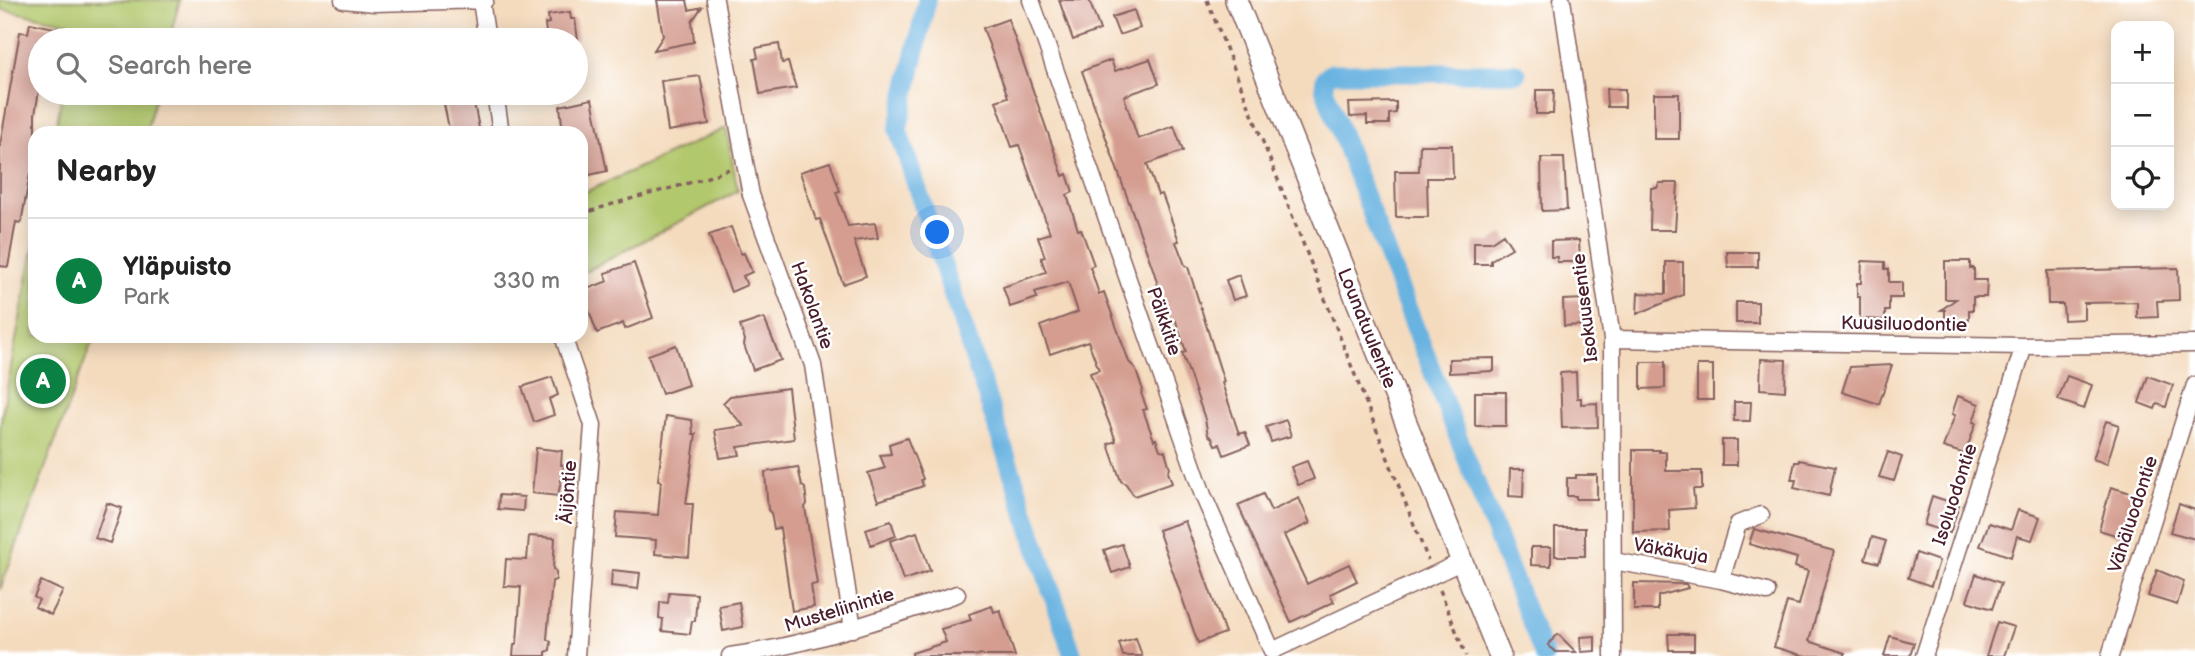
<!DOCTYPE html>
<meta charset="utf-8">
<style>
:root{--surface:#fff;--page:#f6f6f6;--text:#222;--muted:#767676;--line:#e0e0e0;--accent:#0b8043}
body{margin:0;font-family:"Balsamiq Sans",sans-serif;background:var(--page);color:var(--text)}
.controls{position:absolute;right:21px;top:21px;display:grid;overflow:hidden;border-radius:14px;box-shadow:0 4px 18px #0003}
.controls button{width:63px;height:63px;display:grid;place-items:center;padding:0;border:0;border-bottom:2px solid var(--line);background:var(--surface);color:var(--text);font:35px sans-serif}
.you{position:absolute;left:938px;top:233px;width:24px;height:24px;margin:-18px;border:5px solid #fff;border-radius:50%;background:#1a73e8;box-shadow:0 0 0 10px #1a73e833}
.badge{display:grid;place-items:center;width:46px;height:46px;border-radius:50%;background:var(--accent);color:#fff;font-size:23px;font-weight:700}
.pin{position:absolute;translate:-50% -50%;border:4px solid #fff;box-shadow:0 2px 7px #0006}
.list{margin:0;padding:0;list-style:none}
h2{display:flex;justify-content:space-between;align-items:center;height:91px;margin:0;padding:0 28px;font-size:30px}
h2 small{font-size:23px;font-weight:400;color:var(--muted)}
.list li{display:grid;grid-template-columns:46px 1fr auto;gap:21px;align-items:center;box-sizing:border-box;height:126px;padding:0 28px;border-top:2px solid var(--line)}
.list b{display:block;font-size:26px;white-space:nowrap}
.list p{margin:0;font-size:23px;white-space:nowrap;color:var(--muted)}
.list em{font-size:23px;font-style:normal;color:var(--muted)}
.icon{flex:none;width:38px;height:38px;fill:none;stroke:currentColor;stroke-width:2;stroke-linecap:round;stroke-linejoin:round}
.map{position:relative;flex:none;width:2195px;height:656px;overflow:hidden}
.search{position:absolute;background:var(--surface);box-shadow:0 4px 18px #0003;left:28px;top:28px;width:560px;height:77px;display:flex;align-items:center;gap:18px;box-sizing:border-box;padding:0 24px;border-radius:38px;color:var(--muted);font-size:26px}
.panel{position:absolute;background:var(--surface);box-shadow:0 4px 18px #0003;left:28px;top:126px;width:560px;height:217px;border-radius:21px}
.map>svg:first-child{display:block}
.green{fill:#b2c86d;stroke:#7e744c;stroke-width:2}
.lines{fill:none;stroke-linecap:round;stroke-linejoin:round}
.canal{stroke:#69b3e1;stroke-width:19}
.building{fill:#d49d90}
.minor-casing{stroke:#86615e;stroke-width:19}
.tertiary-casing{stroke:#86615e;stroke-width:24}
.path{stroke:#86615e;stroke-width:3.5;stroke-dasharray:5 5;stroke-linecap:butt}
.minor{stroke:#fff;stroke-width:16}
.tertiary{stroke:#fff;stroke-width:21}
.labels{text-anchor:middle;stroke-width:5;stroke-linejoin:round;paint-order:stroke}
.street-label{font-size:19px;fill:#4a1f2b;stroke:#fff}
</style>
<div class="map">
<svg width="2195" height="656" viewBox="0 0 2195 656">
<rect width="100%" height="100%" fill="#fff"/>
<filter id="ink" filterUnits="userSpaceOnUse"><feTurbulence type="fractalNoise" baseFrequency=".0143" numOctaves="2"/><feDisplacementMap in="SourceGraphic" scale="14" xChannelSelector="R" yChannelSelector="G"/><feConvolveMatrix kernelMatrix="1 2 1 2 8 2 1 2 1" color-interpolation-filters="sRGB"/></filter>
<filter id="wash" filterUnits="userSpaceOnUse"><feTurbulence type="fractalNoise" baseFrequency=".00686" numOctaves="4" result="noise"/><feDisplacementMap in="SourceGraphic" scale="28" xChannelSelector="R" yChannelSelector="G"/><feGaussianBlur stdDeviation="1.57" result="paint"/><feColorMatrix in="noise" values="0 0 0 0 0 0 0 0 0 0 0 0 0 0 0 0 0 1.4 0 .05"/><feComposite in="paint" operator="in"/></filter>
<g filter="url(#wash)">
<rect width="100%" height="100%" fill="#f4dbbe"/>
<path class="green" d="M0,0H180L169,40H72L75,24L0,9Z
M62,93H156L146,133H55Z
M726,128L738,191L581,274V194Z
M35,239V336H94L0,590V425Z"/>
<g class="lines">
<path class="canal" d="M927,0L898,130L1073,656
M1517,73H1332L1325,78L1324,88L1402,294L1544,656"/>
</g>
<g id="blocks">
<path class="building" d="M657,0H687L689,10L702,7L692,21L694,42L654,50L663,36Z
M1059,0H1089L1100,30L1073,40Z
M1134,10L1140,28L1119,35L1112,17Z
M570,12L571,19H575L578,40H547L545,24L549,23L548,15Z
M1008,19L1063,176L1067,174L1073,192L1067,195L1078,230L1081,229L1094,265L1090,267L1099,294L1104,292L1129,362L1135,368L1143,390L1141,393L1147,409L1143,410L1154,440L1156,439L1160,450L1165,451L1170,468L1168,472L1172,483L1134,496L1126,484L1121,481L1108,444L1116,441L1090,373L1099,370L1088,341L1050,354L1040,326L1078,312L1068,282L1035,292L1037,298L1010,307L1003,287L1046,272L1041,258L1045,257L1038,237L1050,233L1019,145L1012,147L996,101L1008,97L983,28Z
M30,23L79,33V40H40V85L35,114V175L30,174L21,223L16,222L8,267L0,266V145L20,32L28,33Z
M779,44L782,63L788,62L796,88L760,94L754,59L758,58L756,48Z
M1150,59L1159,84L1124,96L1138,139L1174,126L1183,151L1147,164L1158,195L1162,194L1179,241L1176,242L1185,265L1188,267L1224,382L1222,383L1239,434L1245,432L1250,445L1224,455L1220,444L1215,445L1212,438L1208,435L1205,419L1182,353L1186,352L1176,321L1169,324L1154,272L1082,71L1111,60L1115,71Z
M700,76L709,124L668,131L661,81Z
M1606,89H1625V107H1607Z
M1536,90H1554L1553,114H1536Z
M1654,94H1679V139H1654Z
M473,98L480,133H450L444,104Z
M592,99L607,171L581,177V133H563L560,106Z
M1396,102V113L1389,114V124H1367V116L1350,117L1349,103Z
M1420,145H1452L1453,178H1427L1428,217H1396L1395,171H1419Z
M1541,158H1564L1567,210L1542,211Z
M830,162L840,191L836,192L848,226L875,223L878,238L854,241L866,276L843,284L820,219L816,220L800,172Z
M1659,183H1678L1675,230H1650L1651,188H1657Z
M731,227L741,254L744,253L752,272L743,276L747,285L731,292L709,235Z
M1503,234L1512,248L1491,260V264H1474V242H1491Z
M1579,240L1580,262H1557V257H1551V241Z
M1727,252H1758V267H1728Z
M1862,261L1885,262V269H1889V282H1902V298H1889V311H1885V320L1860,319V297H1857V283H1861Z
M1945,261H1970V268H1974V280H1987L1986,297H1973V310H1969V320H1945V310H1941L1956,299H1945Z
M1666,262H1683V295L1637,314L1638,293L1666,294Z
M634,263L653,318L625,329L623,323L597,333L582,291L608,281L605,273Z
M2178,268L2179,300L2157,301L2158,317L2137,318V302L2084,303V319L2064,320L2063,304H2048L2047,271Z
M1239,275L1246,296L1233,300L1226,280Z
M1585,299L1586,325L1564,326L1563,300Z
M1736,302H1758V323H1736Z
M764,318L781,360L753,370L744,345L745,340L740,326Z
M676,345L688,385L662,394L648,355Z
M1494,358V371L1449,373V359Z
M1761,359L1786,360L1785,391L1760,389Z
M1641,362H1665V388L1641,389Z
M1697,365H1713V400H1697Z
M1892,365L1879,404L1842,392L1850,367Z
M1576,372L1577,398H1581V404L1597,403L1598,427L1562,428L1560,373Z
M2067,376L2092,385L2084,409L2058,400Z
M2148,376L2173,385L2166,407L2157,404L2155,409L2139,403Z
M552,377L558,395L549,399L554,415L534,422L522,387Z
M788,388L794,439L738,447L740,455L720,458L715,430L744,426L723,403L730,396Z
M1475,392H1506V426H1475Z
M1958,396L1979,404L1973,422L1976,423L1965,454L1943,447L1955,415L1952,414Z
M1734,402H1751L1750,421H1734Z
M666,416L692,420L693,434H696L686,504H693L689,557L655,554L656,540L615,537L617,512L658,515L661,481L658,480Z
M1286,420L1291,436L1271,442L1266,427Z
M2106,421L2119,425L2107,464L2093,459Z
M907,438L923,479L921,480L923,486L878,501L868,473L885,468L880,455L891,454L889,444Z
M1722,440H1737V465H1722Z
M536,448L562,451L561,465H564L558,496L532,493Z
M1633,450H1659V452H1666V471H1702V489H1693L1695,508L1669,510L1670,531L1633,532Z
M1888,452L1902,457L1894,481L1879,477Z
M1799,460L1835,467L1829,496L1794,488L1796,480H1791L1795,462H1799Z
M1307,461L1314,479L1298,485L1291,467Z
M798,467L802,486L805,488L807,504L805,507L817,584L811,585L814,607L792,611L780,528L774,529L771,513L768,510L765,472Z
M1510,469H1524L1523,497L1509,496Z
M1576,475H1597V499H1576V496H1567V478H1576Z
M2111,487L2137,495L2122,537L2099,530Z
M1263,494L1271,511L1299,498L1310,523L1284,535L1307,584L1349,564L1357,581L1330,594L1334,602L1291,622L1238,505Z
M499,495L524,497L523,511L498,509Z
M1932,496L1959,505L1950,533L1924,525Z
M107,503L122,508L110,543L95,538Z
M2179,504L2195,510V539L2170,532Z
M2018,510L2040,517L2032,540L2017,536L2011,557L1980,546L1989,523L2011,530Z
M891,521L896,536L871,545L866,529Z
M1185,521L1225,633L1198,643L1158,530Z
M1555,528H1585V556H1555Z
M1754,529L1834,551L1809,641L1845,653V656H1805L1774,647L1787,602L1799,605L1808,571L1795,567L1797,558L1749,544Z
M917,532L930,571L903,580L890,541Z
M529,536L555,538L553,569L556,572V580L552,581L551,592L547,639L551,642L550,650L546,652V656H513L514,645L517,643L521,587L504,586L506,559L527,560Z
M1872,537L1886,541L1879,563L1865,559Z
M1122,544L1130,567L1112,573L1104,550Z
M1531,547H1551V566L1531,565Z
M1916,553L1939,561L1931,586L1908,578Z
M612,570L640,573L638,589L611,586Z
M2157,570L2184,581L2177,605L2148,596Z
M1976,574L2001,583L1992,609L1967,601Z
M41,581L63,591L51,615L35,607L39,600L34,597Z
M1634,583L1686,584L1688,588L1658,596V610H1634Z
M669,592L697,594L695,621H692L690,634L662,631L663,619L659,618L660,602L668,603Z
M739,602L743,627L723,631L719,606Z
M992,606L994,612L1000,610L1015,656H984L981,654L975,656H912V653L946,642L941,629L971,620L969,614Z
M1997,622L2014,627L2004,656H1986Z
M1558,634L1576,652H1556L1548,645Z
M1668,634H1694V650H1669Z
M1595,636V651L1581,652L1580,637Z
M1890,636L1914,643L1910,656H1884Z
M1136,638L1142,656H1123L1119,643Z"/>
</g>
</g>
<g filter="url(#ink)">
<use href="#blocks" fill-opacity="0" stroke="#86615e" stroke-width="2"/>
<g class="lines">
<g class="minor-casing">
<path id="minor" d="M343,0L375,3L485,0
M715,0L751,195L813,365L853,629
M1031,0L1203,495L1272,651L1463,561
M1562,0L1612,339L1613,656
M481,1L487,40
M495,93L501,133
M563,336L593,425L576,656
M1612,339L2024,346L2195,344
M1613,561L1721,580L1767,592
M1721,580L1738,524L1761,515
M730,656C809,645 883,619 957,594
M1924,656L2024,346
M2110,656L2195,385"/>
</g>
<g class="tertiary-casing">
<path id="tertiary" d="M1236,0L1500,656"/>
</g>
<path class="path" d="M1207,0L1428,560
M581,215C629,196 681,189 729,169
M1440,590L1466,656"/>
<use href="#minor" class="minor"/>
<use href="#tertiary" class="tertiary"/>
</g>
</g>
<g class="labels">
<g class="street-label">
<text transform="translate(813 305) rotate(70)" y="7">Hakolantie</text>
<text transform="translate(1584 308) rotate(-97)" y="7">Isokuusentie</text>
<text transform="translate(1165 321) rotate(71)" y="7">Pälkkitie</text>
<text transform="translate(1904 323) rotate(1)" y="7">Kuusiluodontie</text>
<text transform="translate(1368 328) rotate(68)" y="7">Lounatuulentie</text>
<text transform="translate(567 492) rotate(-86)" y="7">Äijöntie</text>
<text transform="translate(1954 494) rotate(-72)" y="7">Isoluodontie</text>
<text transform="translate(2132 514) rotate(-72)" y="7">Vähäluodontie</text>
<text transform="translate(1671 550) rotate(10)" y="7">Väkäkuja</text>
<text transform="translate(839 609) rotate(-17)" y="7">Musteliinintie</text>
</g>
</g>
</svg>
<div class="controls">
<button>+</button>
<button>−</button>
<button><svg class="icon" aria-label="locate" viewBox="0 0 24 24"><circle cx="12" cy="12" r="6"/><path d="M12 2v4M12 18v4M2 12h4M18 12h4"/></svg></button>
</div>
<div class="you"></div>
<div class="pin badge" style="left:43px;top:381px">A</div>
<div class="search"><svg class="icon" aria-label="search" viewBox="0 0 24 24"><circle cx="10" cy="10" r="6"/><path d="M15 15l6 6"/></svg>Search here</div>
<section class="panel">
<h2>Nearby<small></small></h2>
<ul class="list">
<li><span class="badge">A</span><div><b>Yläpuisto</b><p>Park</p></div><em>330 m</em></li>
</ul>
</section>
</div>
